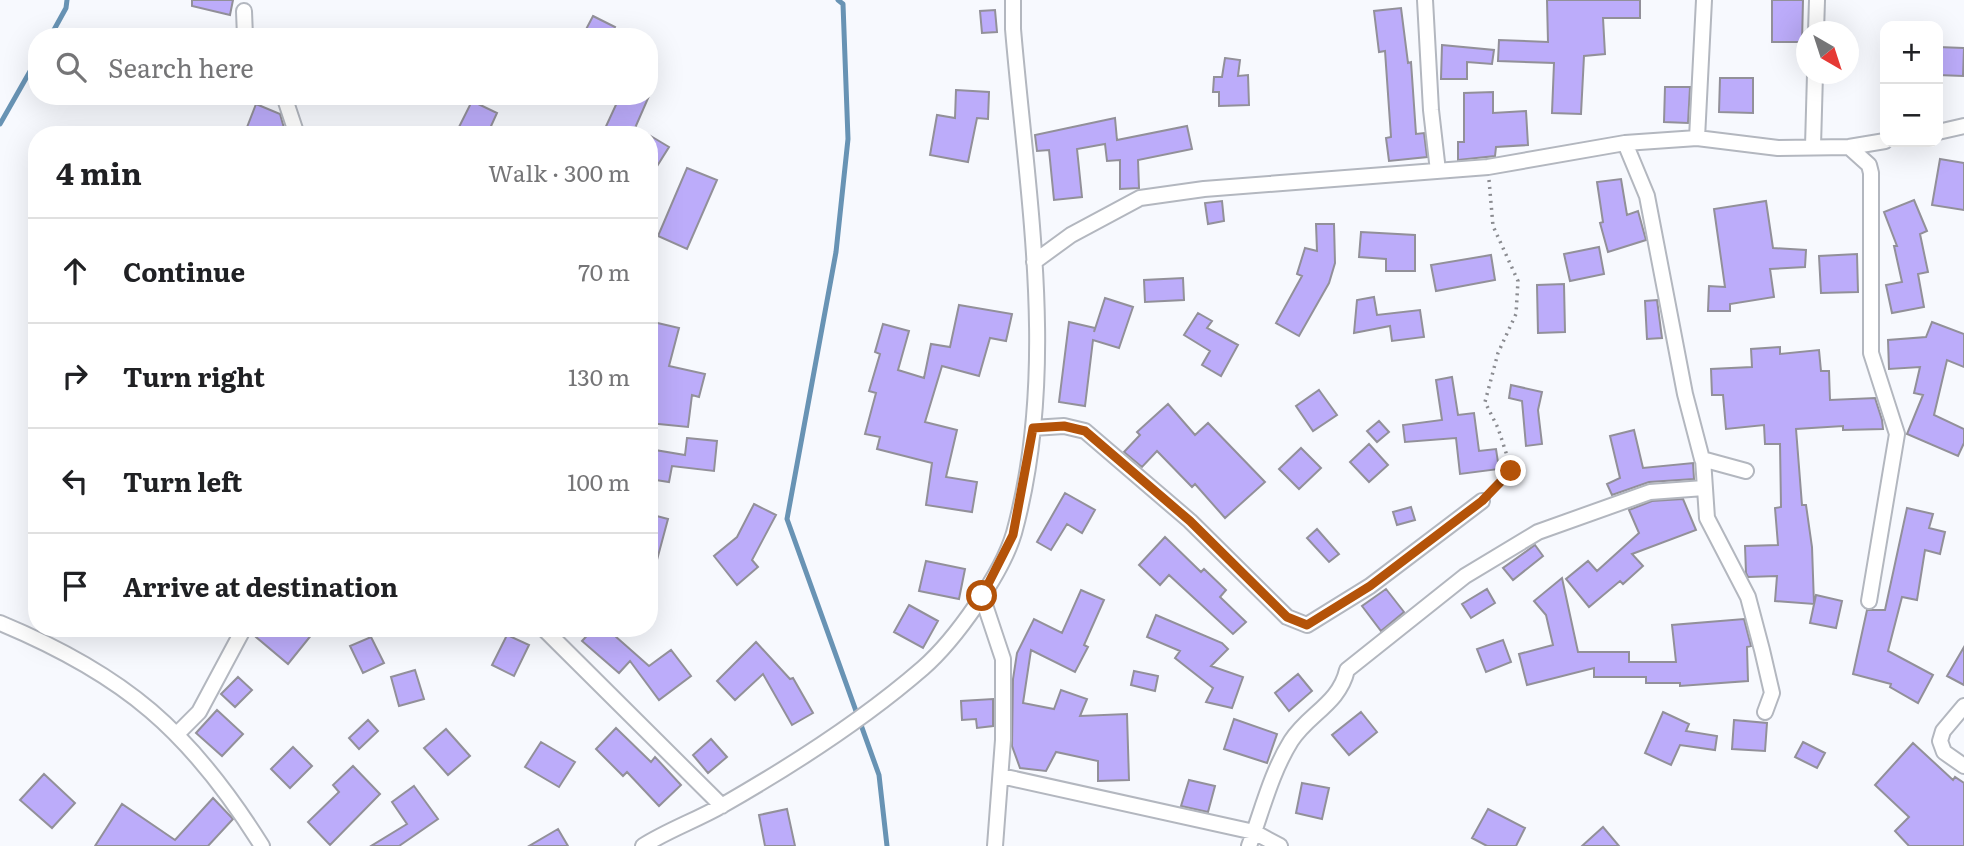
<!DOCTYPE html>
<meta charset="utf-8">
<style>
:root{--surface:#fff;--page:#f6f6f6;--text:#202124;--muted:#757577;--line:#e0e0e0}
body{margin:0;font-family:Literata,serif;background:var(--page);color:var(--text)}
.controls{position:absolute;right:21px;top:21px;display:grid;overflow:hidden;border-radius:14px;box-shadow:0 7px 28px #0002}
.controls button{width:63px;height:63px;display:grid;place-items:center;padding:0;border:0;border-bottom:2px solid var(--line);background:var(--surface);color:var(--text);font:35px sans-serif}
.compass{position:absolute;left:1796px;top:21px;width:63px;height:63px;border-radius:50%;background:var(--surface);box-shadow:0 7px 28px #0002;rotate:141deg}
.stop{position:absolute;width:21px;height:21px;margin:-16px;border:5px solid #b45309;border-radius:50%;background:#fff}
.stop.end{background:#b45309;border-color:#fff;box-shadow:0 2px 7px #0008}
.list{margin:0;padding:0;list-style:none}
h2{display:flex;justify-content:space-between;align-items:center;height:91px;margin:0;padding:0 28px;font-size:30px}
h2 small{font-size:23px;font-weight:400;color:var(--muted)}
.list li{display:grid;grid-template-columns:46px 1fr auto;gap:21px;align-items:center;box-sizing:border-box;height:105px;padding:0 28px;border-top:2px solid var(--line)}
.list b{display:block;font-size:26px;white-space:nowrap}
.list em{font-size:23px;font-style:normal;color:var(--muted)}
.icon{flex:none;width:38px;height:38px;fill:none;stroke:currentColor;stroke-width:2;stroke-linecap:round;stroke-linejoin:round}
.map{position:relative;flex:none;width:1964px;height:846px;overflow:hidden}
.search{position:absolute;background:var(--surface);box-shadow:0 7px 28px #0002;left:28px;top:28px;width:630px;height:77px;display:flex;align-items:center;gap:18px;box-sizing:border-box;padding:0 24px;border-radius:28px;color:var(--muted);font-size:26px}
.panel{position:absolute;background:var(--surface);box-shadow:0 7px 28px #0002;left:28px;top:126px;width:630px;height:511px;border-radius:28px}
.map>svg:first-child{display:block}
.lines{fill:none;stroke-linecap:round;stroke-linejoin:round}
.stream{stroke:#6893b4;stroke-width:5}
.building{fill:#bcacfa;stroke:#929099;stroke-width:2}
.street-casing{stroke:#b3b7bf;stroke-width:18}
.path{stroke:#8a8b90;stroke-width:3.5;stroke-dasharray:2 5;stroke-linecap:butt}
.street{stroke:#fff;stroke-width:14}
.route{stroke:#b45309;stroke-width:9}
</style>
<div class="map">
<svg width="1964" height="846" viewBox="0 0 1964 846">
<rect width="100%" height="100%" fill="#f7f9fe"/>
<g class="lines">
<path class="stream" d="M838,0L843,4L848,139L836,252L787,519L879,775L887,846
M50,37L66,8L67,0
M0,124L37,59"/>
</g>
<path class="building" d="M192,0H233L230,15L192,6Z
M1547,0H1640V18H1603L1605,54L1584,56L1581,114L1552,113L1554,63L1498,61L1499,40L1548,42Z
M1772,0H1803L1802,42H1772Z
M1401,8L1408,63L1411,62L1416,134L1424,133L1427,157L1389,161L1386,138L1391,137L1385,51L1379,52L1374,11Z
M995,10L997,32L982,33L980,11Z
M593,16L615,27L610,37H582Z
M1442,45L1494,50L1492,64L1467,62V79H1441Z
M1938,47L1964,48L1963,76L1938,75Z
M1225,58L1240,60L1238,76L1248,75L1249,105L1219,106V92H1213L1214,77H1222Z
M1720,78H1753V113L1719,112Z
M1665,87H1690L1688,123L1664,122Z
M956,90L989,92L988,119L977,118L968,162L930,155L937,115L955,118Z
M1493,92V113L1526,111L1528,145L1496,147L1495,156L1458,160V142H1464V93Z
M620,96H649L632,135H602Z
M472,101L497,113L487,135H455Z
M256,104L280,114L284,128L282,135H244Z
M1115,118L1117,140L1187,126L1192,149L1138,160L1139,188L1120,189V160L1107,161L1105,144L1077,149L1082,197L1054,200L1049,150L1037,151L1035,135Z
M649,135L669,147L649,179Z
M1940,159L1964,163V210L1932,205Z
M687,168L717,180L687,249L658,236Z
M1621,179L1627,215L1638,211L1646,240L1608,252L1600,223L1603,222L1597,182Z
M1914,200L1927,231L1920,234L1928,272L1918,274L1924,307L1892,313L1886,285L1902,282L1894,246H1897L1884,212Z
M1222,201L1224,221L1208,224L1205,203Z
M1766,201L1773,248L1806,250L1805,267L1770,269L1774,297L1730,304V311H1708L1709,286L1725,287L1714,209Z
M1316,224H1334L1335,263L1329,283L1299,336L1276,323L1302,276L1297,274L1305,248L1317,251Z
M1361,232L1415,235V271H1386V259L1359,257Z
M1599,247L1604,274L1570,281L1564,254Z
M1857,254L1858,292L1821,293L1819,256Z
M1491,255L1495,280L1436,291L1431,265Z
M1183,278L1184,300L1145,302L1144,280Z
M1564,284L1565,332L1538,333L1537,285Z
M1374,297L1377,315L1420,310L1424,337L1392,341L1390,326L1354,333L1357,300Z
M1105,298L1133,307L1119,348L1093,340L1085,406L1059,402L1069,322L1095,328L1094,332Z
M1657,300L1662,338L1647,339L1645,301Z
M959,305L1012,314L1006,341L990,338L979,376L942,366L925,422L957,430L946,477L977,482L972,512L926,505L932,463L877,449L880,437L865,434L876,393L869,391L880,354L875,352L883,324L909,331L898,370L924,378L931,344L950,347Z
M1198,313L1212,321L1207,328L1238,345L1221,376L1202,365L1210,351L1184,335Z
M649,321L679,328L669,366L705,374L699,397L692,395L688,427L649,423Z
M1932,322L1964,334V367L1947,360L1934,415L1964,429V443L1958,456L1907,434L1923,395L1914,393L1920,367L1889,369L1888,340L1926,337Z
M1780,347V354L1819,350L1821,371H1829L1830,400L1875,398L1882,420L1883,429L1843,430V426L1796,429L1802,505H1806L1812,547L1814,604L1775,601L1777,576L1748,577L1746,573L1745,546L1778,545L1775,508L1781,507L1780,444H1765L1764,425L1726,429L1723,395H1712L1711,369L1752,367L1751,349Z
M1452,377L1458,415L1474,413L1479,451L1496,449L1499,469L1460,474L1456,438L1405,442L1403,425L1442,420L1436,380Z
M1511,385L1542,392L1538,410L1542,444L1526,446L1522,401L1509,398Z
M1319,390L1337,415L1313,431L1296,406Z
M1168,404L1195,435L1208,423L1265,482L1225,518L1195,484L1192,487L1157,451L1142,467L1124,452L1140,435L1137,432Z
M1379,421L1389,432L1377,442L1367,431Z
M1634,430L1643,468L1693,463L1694,479L1649,482L1612,495L1607,484L1620,478L1610,436Z
M687,438L717,441L714,471L672,466L669,482L649,479V449L685,455Z
M1369,444L1388,465L1369,482L1350,462Z
M1301,448L1321,468L1299,489L1279,469Z
M1065,493L1095,510L1082,533L1067,524L1051,550L1037,542Z
M1683,499L1696,530L1632,554L1643,566L1623,584L1620,581L1589,607L1566,579L1588,561L1597,571L1639,533L1629,510L1652,501Z
M754,504L776,515L752,560L758,567L737,585L714,556L737,537Z
M1411,507L1415,520L1397,525L1393,512Z
M1907,508L1933,514L1929,528L1945,532L1940,554L1925,550L1917,600L1902,597L1888,651L1933,675L1918,703L1890,687L1891,684L1853,674L1867,610H1885Z
M649,514L668,519L654,571H649Z
M1317,529L1339,554L1329,562L1307,538Z
M1165,537L1201,572L1204,569L1226,590L1220,597L1246,622L1233,634L1169,575L1160,585L1139,565Z
M1535,545L1543,556L1513,580L1503,568Z
M926,561L965,569L959,599L919,591Z
M1562,578L1578,652H1629V662H1676L1672,625L1744,619L1751,646L1747,647L1748,681L1680,686V683H1646V677H1594V668L1527,685L1519,654L1553,645L1546,615L1534,601Z
M1386,589L1404,612L1381,631L1362,606Z
M1487,589L1495,603L1471,618L1462,604Z
M1081,590L1104,600L1084,645L1088,647L1075,672L1031,650L1023,703L1054,709L1061,690L1087,699L1080,716L1127,714L1129,780L1098,781V761L1056,752L1046,771L1020,768L1012,746L1013,679L1017,653L1034,619L1062,633Z
M1816,595L1842,601L1836,628L1810,623Z
M909,605L938,621L923,648L894,632Z
M1156,615L1222,643L1228,649L1211,666L1243,677L1232,708L1206,702L1213,688L1175,658L1180,651L1147,637Z
M263,628H317L288,664L256,637Z
M594,628H606L649,666L671,650L691,676L659,700L630,661L619,673L582,641Z
M507,635L529,645L514,676L492,665Z
M371,637L384,663L363,673L350,646Z
M1503,640L1511,662L1486,672L1477,649Z
M756,642L790,679L793,678L813,713L792,725L763,674L735,700L717,681Z
M1964,647V685L1947,676Z
M415,670L424,699L399,706L391,677Z
M1134,671L1158,676L1155,691L1131,685Z
M1298,674L1312,691L1289,711L1275,693Z
M238,677L252,690L235,707L221,694Z
M993,699V726L977,728L976,719L962,720L961,701Z
M217,710L243,734L222,756L196,733Z
M1361,712L1377,732L1349,755L1332,735Z
M1663,712L1689,724L1686,731L1717,736L1715,750L1680,745L1671,765L1645,753Z
M1234,719L1277,734L1267,763L1224,749Z
M368,720L378,731L359,749L349,738Z
M1734,720L1767,723L1765,751L1732,749Z
M616,728L651,762L655,757L681,785L659,806L627,772L623,776L596,749Z
M446,729L470,756L448,775L424,748Z
M711,739L727,757L708,773L693,755Z
M541,742L575,762L559,787L525,767Z
M1803,742L1825,753L1817,768L1795,757Z
M1913,743L1953,780L1955,777L1964,783V846H1909L1895,831L1909,817L1875,785Z
M293,747L312,766L290,788L271,769Z
M353,766L380,794L330,845L308,822L339,792L333,785Z
M44,774L75,803L52,828L20,800Z
M1189,780L1215,786L1208,812L1181,806Z
M1302,783L1329,788L1322,819L1296,813Z
M414,786L438,819L399,846H371L407,824L392,802Z
M213,798L233,819L208,846H95L122,804L175,840Z
M787,809L795,846H765L759,815Z
M1488,809L1525,828L1516,846H1487L1472,838Z
M1603,827L1619,846H1582Z
M558,829L568,846H529Z"/>
<g class="lines">
<g class="street-casing">
<path id="street" d="M1425,0L1431,110L1438,171
M244,11L245,37
M1816,32L1817,0
M284,96L297,135
M1938,132L1964,126
M1697,138L1704,0
M1625,143L1647,196L1685,394L1702,459L1746,471
M1813,146L1815,74
M1849,147L1869,165L1871,173V353L1897,434L1869,601
M1034,262L1071,235L1140,198L1204,189L1488,167L1625,143L1697,138L1778,148L1849,147L1885,141
M1033,428L1064,426L1085,431L1190,521L1287,617L1307,625L1370,586L1482,501
M1703,459L1707,518L1748,597L1762,650L1772,693L1765,712
M982,596L1003,659V740L995,846
M0,623C125,675 190,731 262,846
M543,628L722,806
M1964,706L1943,731L1940,741L1944,752L1964,766
M178,733L199,712L244,628
M1001,776L1254,832L1280,846
M643,846C668,830 697,820 723,805C793,765 862,721 923,668C955,640 1002,574 1014,533C1059,369 1027,195 1013,29V0
M1249,846C1262,811 1271,773 1291,741C1308,714 1339,704 1347,670L1465,576L1538,532L1650,492L1704,488"/>
</g>
<path class="path" d="M1489,180L1493,226L1518,281L1516,314L1498,353L1485,402L1498,428L1512,471L1492,491"/>
<use href="#street" class="street"/>
</g>
<g class="lines">
<path class="route" d="M982,596L1013,535L1033,428L1064,426L1085,431L1190,521L1287,617L1307,625L1370,586L1482,501L1511,471"/>
</g>
</svg>
<div class="controls">
<button>+</button>
<button>−</button>
</div>
<svg class="compass" viewBox="-18 -18 36 36"><path d="M0-13l5 13h-10z" fill="#e53935"/><path d="M0 13l5-13h-10z" fill="#757577"/></svg>
<div class="stop" style="left:982px;top:596px"></div>
<div class="stop end" style="left:1511px;top:471px"></div>
<div class="search"><svg class="icon" aria-label="search" viewBox="0 0 24 24"><circle cx="10" cy="10" r="6"/><path d="M15 15l6 6"/></svg>Search here</div>
<section class="panel">
<h2>4 min<small>Walk · 300 m</small></h2>
<ul class="list">
<li><svg class="icon" aria-label="ahead" viewBox="0 0 24 24"><path d="M12 20V5M6 11l6-6 6 6"/></svg><div><b>Continue</b></div><em>70 m</em></li>
<li><svg class="icon" aria-label="right" viewBox="0 0 24 24"><path d="M7 20v-9h11M14 6l5 5-5 5"/></svg><div><b>Turn right</b></div><em>130 m</em></li>
<li><svg class="icon" aria-label="left" viewBox="0 0 24 24"><path d="M17 20v-9H6M10 6l-5 5 5 5"/></svg><div><b>Turn left</b></div><em>100 m</em></li>
<li><svg class="icon" aria-label="arrive" viewBox="0 0 24 24"><path d="M6 21V4h12l-3 4 3 4H6"/></svg><div><b>Arrive at destination</b></div></li>
</ul>
</section>
</div>
